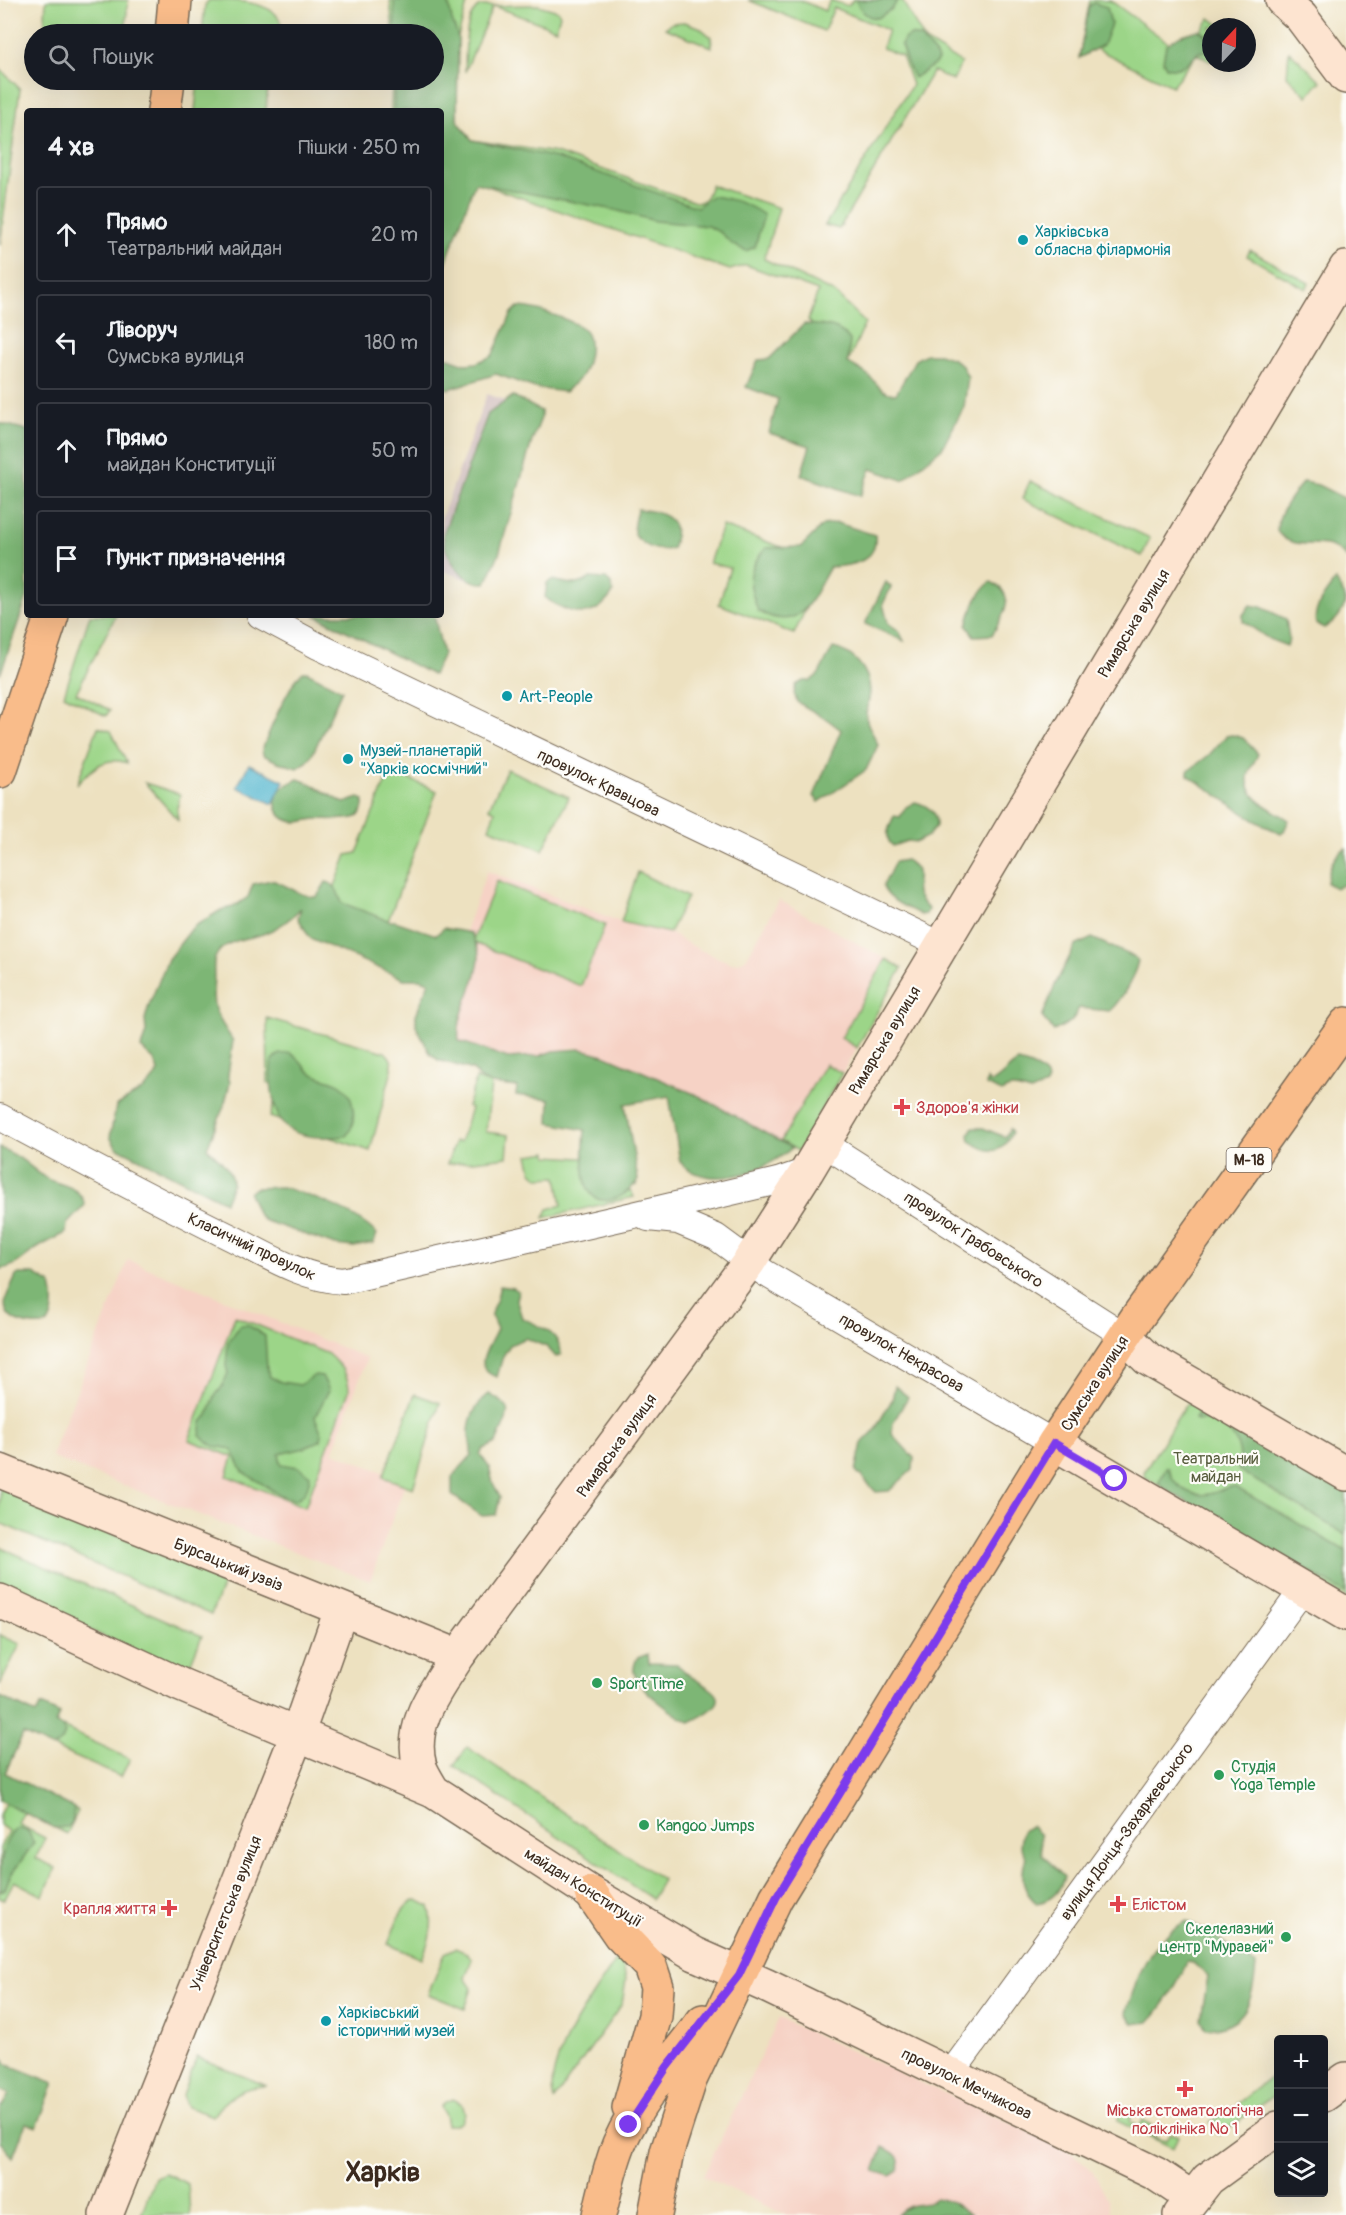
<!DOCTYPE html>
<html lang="uk">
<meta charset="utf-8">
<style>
:root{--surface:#171b24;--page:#242831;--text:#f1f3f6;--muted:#9ea1a6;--line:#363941}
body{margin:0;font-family:Pangolin,sans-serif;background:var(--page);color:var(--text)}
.controls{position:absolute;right:18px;bottom:18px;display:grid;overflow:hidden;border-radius:6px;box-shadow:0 6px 24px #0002}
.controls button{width:54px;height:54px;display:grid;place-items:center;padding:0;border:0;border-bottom:2px solid var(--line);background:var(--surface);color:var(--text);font:30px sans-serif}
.compass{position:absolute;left:1202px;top:18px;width:54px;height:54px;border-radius:50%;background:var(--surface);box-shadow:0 6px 24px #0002;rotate:22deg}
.stop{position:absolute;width:18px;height:18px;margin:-14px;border:4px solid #7c3aed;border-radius:50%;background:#fff}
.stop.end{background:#7c3aed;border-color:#fff;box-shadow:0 2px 6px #0008}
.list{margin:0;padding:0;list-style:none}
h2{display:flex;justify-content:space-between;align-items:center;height:78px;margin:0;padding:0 24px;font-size:26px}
h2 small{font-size:20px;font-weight:400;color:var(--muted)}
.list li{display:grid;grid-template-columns:39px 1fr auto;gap:18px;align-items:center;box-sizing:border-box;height:96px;margin:0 12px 12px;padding:0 12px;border:2px solid var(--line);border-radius:6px}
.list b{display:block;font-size:22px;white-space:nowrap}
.list p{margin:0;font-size:20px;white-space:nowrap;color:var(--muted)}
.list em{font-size:20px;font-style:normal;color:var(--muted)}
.icon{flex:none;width:33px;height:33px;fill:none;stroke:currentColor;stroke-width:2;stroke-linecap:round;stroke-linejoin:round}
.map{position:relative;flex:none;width:1346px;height:2215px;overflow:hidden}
.search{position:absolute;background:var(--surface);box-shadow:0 6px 24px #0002;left:24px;top:24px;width:420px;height:66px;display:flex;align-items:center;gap:15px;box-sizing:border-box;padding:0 21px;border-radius:33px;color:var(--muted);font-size:22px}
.panel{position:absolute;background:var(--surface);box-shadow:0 6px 24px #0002;left:24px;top:108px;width:420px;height:510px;border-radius:6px}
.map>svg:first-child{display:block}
.built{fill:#f6d2c5}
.industrial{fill:#d1bfbf}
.green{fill:#9cd588;stroke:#6c8053;stroke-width:1.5}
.forest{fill:#7db674;stroke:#5c7049;stroke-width:1.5}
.water{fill:#50b5cf;stroke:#467076;stroke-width:1.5}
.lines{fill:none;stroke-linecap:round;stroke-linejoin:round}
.street-casing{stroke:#796a57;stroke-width:28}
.secondary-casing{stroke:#796a57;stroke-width:36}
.primary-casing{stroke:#796a57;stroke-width:36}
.street{stroke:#fff;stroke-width:26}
.secondary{stroke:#fde4d0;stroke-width:33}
.primary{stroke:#f9bc8a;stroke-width:33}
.route{stroke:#7c3aed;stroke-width:8}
.culture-dot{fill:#0f9aa8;stroke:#fdfcf7;stroke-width:2}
.health-dot{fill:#e0444e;stroke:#fdfcf7;stroke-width:2}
.leisure-dot{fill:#2e9e5b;stroke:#fdfcf7;stroke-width:2}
.labels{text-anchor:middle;stroke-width:4.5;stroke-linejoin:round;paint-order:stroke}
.shield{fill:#fdfcf7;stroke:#75695f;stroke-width:1.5}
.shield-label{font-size:15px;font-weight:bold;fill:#3b2a1e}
.culture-label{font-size:16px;fill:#0d838f;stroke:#fdfcf7;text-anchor:start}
.street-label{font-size:16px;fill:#3b2a1e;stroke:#fdfcf7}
.health-label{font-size:16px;fill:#be3a42;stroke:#fdfcf7;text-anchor:start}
.park-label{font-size:16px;fill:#585d3e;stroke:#fdfcf7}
.leisure-label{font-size:16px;fill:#27864d;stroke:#fdfcf7;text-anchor:start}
.town-label{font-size:28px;font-weight:bold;fill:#3b2a1e;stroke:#fdfcf7}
</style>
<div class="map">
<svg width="1346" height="2215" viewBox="0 0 1346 2215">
<rect width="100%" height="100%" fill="#fdfcf7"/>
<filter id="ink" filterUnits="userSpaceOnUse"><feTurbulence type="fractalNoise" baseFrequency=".0167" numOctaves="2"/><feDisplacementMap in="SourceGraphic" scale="12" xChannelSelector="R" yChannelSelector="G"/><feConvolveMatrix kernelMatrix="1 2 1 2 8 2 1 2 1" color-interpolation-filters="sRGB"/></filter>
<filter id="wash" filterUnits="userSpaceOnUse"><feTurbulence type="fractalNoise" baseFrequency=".008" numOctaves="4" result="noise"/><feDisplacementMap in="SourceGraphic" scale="24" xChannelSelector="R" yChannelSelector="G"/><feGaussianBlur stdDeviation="1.35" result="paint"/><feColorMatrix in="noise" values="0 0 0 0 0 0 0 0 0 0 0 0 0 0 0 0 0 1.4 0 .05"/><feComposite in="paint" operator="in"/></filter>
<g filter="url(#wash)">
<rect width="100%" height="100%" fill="#ede1c0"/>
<path class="built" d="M487,871L621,922L669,933L700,950L731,963L739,962L746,959L779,900L902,968L798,1151L699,1096L604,1055L574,1047L539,1056L506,1058L429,1030Z
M128,1260L367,1358L333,1452L406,1481L370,1581L51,1457Z
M779,2018L1065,2148L1088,2166L1097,2178L1108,2199L1111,2215H785L703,2176Z"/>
<path class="industrial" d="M487,394L533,410L470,581L441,570V519Z"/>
<path class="green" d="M46,0H128L125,34H44Z
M209,0C229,0 269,0 280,20C281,24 282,30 283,34H202L205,5Z
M390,0H468L458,37L457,120L472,140L556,153L695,202C706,203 707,195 711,185L779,208L764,259L835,293L865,323L848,363L808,320L818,291L746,265L730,270L473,181L441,111H391L392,80H434V34H393Z
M748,0H800L825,11L830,0L848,6L853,0H902L925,41L961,63L953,81L933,71L839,229L825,225L912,85L902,56L882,48L888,30L834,8L824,31Z
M1090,0L1111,1L1184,54L1210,18L1222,27H1211V61L1197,54L1172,86L1095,48L1079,58Z
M538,5L558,11L560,15L556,29L493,6L465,72C466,54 463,15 480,6Z
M684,22L699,27L711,37L712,47L665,28L672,23Z
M1289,51L1321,81L1307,96L1287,76Z
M0,69L20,89L0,245Z
M198,80H279L278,84H268L266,111H195Z
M1250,250L1309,283L1306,289L1247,256Z
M1030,481L1150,538L1142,556L1022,499Z
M722,526L801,554L825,567L794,634L719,604L730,568L709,563Z
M90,615H116L76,693L110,710L106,716L64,695Z
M98,727L111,731L127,763C104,755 91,770 77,784Z
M507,769L569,797L543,850L489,828L495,811L489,808Z
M390,771L437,791L388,921L330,899L347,855L357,853Z
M145,783L180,794L177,809L178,820Z
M638,872L687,897L669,933L621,922Z
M497,881L605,925L581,986L472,942Z
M886,959L902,968L857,1048L841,1038Z
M267,1018L385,1052C392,1058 392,1062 392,1070L370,1151L270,1117L279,1087L268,1083Z
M825,1064L842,1073L798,1151L781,1141Z
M476,1079L491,1084L486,1132L509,1135L507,1157L447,1164L455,1141L460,1142L471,1108L467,1107Z
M548,1152V1156L629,1161L637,1185L629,1187L634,1197L544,1218L548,1209L562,1205L557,1177L539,1178L532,1172L528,1155Z
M235,1316L328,1354C340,1365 349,1374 349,1391L305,1507L227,1476L233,1457L189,1440Z
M415,1394L440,1403L413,1488L383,1477Z
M1192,1401L1346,1487V1598L1145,1477L1144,1472L1186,1404Z
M0,1487L225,1579L211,1615L0,1523Z
M0,1547L202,1636L186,1674L0,1589Z
M0,1635L20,1644L0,1685Z
M0,1697L36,1714L41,1705L60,1714L56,1724L130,1759L121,1777L23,1734L5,1773L78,1811L67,1834L24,1812L18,1824L45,1838L36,1858L56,1868L43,1896L14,1881L4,1900L0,1898V1848L8,1831L0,1825V1816L6,1803L0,1800Z
M467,1747L663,1880L652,1899L454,1766Z
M417,1900L429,1906C435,1925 429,1941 422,1959L388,1944C395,1929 399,1904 417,1900Z
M455,1948L467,1953L472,1959L465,1978L472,1988L465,2009L428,1994L445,1953Z
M619,1956L623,1965L626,1980L622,2004L554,2100C541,2062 598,1988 619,1956Z
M197,2057L267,2086C243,2086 226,2096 213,2116L187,2107L182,2095Z
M1278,2072V2092L1250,2113L1237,2104Z
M453,2099L462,2104L465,2113L461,2122L456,2125H447L445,2115L440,2107L443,2103Z
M1233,2107L1247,2116L1218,2135L1210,2122Z
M1122,2110L1132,2115L1130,2122L1139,2127L1143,2120L1152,2125L1149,2131C1153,2137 1160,2141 1167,2140L1171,2133L1178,2136L1173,2148L1117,2121Z
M165,2173L188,2184L190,2215H141L155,2177Z"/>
<path class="forest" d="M394,0H448L452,20L458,37L457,120L472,140L557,158L697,207L712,196C732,199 747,203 764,215L755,247L746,251L733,245L721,233L708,226L655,221L615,210L475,183L441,276V111H394V80H434V34H395Z
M858,0H898L892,9L878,18C867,18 861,12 857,2Z
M1094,3L1107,7L1111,24L1103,45L1079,58L1089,6Z
M1198,30C1208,34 1214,40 1207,51L1199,52C1187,62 1182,72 1166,67L1163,61L1166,45L1179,36Z
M911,35L921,38C926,46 936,52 938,60L934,65L914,78L907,63L901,45L905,38Z
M518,307C532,307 545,312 559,317C567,320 578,324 584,330C594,341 588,363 582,375C578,381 570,386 565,392L535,388L496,374L449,389L441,387V355L465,364L476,363L492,356L512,313Z
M804,324C822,326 838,324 850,340L848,363C855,367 863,371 869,376C880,386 879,392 896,394L915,360L926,354H939L953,359L961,364L968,378L964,407L942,448L903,480L871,469L860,496L801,475L810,446L769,433L778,399L746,387L758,360L769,359Z
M513,396L541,411V418L532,441L499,554L486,583C462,585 444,555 443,534L488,414Z
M0,423L27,430V597L0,675Z
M1303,482L1318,485L1346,499V558C1327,531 1295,557 1277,531C1277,513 1292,495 1303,482Z
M637,509C664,512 683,518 672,549C655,552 646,547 634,535V523Z
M837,523L875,535C878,562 851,566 830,567C811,599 802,635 758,611C748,584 745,570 766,548L801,547L823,525Z
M590,578L606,579L611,584L613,593C608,600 599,610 590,612C577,616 554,606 545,597L547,583L552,580C566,583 578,588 590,578Z
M1336,580C1338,586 1343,591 1345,597C1346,611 1335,623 1324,628L1316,624C1312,609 1327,591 1336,580Z
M886,582L891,587L883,604L888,623L899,631L904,641L865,624Z
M991,582C1019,595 1002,617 992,635L974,636L967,626C970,612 979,590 991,582Z
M1250,605L1261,607L1286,619L1289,639L1287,646L1269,639L1243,621V615Z
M315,615H434L443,654L433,675Z
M833,648C853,652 869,669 870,691C870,699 866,707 866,715C866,725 875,736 878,745L866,770L819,802L814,796L841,730L828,720L797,702L794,693L796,685L803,681H810L818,675Z
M303,672H307L342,690L312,755L307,762L297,768L278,762L263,755L262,750C269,732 289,683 303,672Z
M1232,735L1243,738L1258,754C1255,761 1249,770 1248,777C1246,800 1273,809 1289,820L1284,831L1281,834L1254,820L1188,775V771L1209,755L1226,736Z
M298,779L311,784L344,803L359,798L364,800C363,805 363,814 357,817C347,821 330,819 319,819C311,818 304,822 296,822C280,821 271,807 278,792C282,785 291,783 298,779Z
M915,802C927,805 937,811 936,826L928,836L917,842L907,841L893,846C883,838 889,827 894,816L900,817L906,807Z
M1346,848V884L1335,888L1327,883C1328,868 1333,856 1346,848Z
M906,860C925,872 914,877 917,893C918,899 924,904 928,909L926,914L921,915C909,908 887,901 883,886L895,862Z
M272,880C288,885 300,897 317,897L326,882C337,884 338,894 342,903L390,921H395L436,935L444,928L471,933C474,940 478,948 479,955C479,984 455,1012 459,1041L508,1058L539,1056L553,1051L581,1049L604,1055L699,1096L792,1148C765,1172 709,1192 680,1162L669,1096L625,1104L638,1180C630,1191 622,1198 608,1200C576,1204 584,1149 585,1130L549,1123L550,1099L516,1095L517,1087L491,1084L479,1078L473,1070L438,1060L430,1053L416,1026V1015L429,982L421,979H404L310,938L298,918L301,908C291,919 277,929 263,934C247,940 223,939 215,958C213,963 214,972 214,977C211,1012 215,1012 233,1041L228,1075L230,1083L224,1106L207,1148C217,1157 232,1169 232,1183C231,1189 227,1197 225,1202L116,1147L110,1137L116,1106C132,1095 150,1090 158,1071L154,1060L141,1048L146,1032L145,1019L149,1005L168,959L193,927L221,910L233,907L248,897L253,884Z
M1092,938L1134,957L1138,961C1133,980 1123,997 1110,1011L1079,1008L1072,1021L1054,1031L1042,1017L1056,983L1075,946Z
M290,1053C302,1059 301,1065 310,1072C319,1079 332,1079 341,1085C355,1096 358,1124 346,1136C328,1138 301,1139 286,1127C274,1118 267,1074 273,1060C277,1053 283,1054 290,1053Z
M1018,1062C1029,1065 1043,1069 1048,1080L1046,1085L1031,1092C1021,1089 1011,1085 1002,1092L986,1085L987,1079L991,1083C1002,1078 1007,1068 1018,1062Z
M972,1128H983L1005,1137L1010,1129L1012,1132C1002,1155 990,1155 970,1141L969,1135Z
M0,1148C19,1155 29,1166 44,1177C57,1186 79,1183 85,1205L67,1224L66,1233C58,1237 49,1241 41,1246C26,1254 17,1268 0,1269Z
M282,1187C316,1198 351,1209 377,1234L373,1243L354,1247L335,1245L263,1220L257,1213L249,1193L255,1188Z
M19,1274H34L51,1284C54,1296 55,1313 48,1324C32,1328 0,1323 6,1299C8,1291 13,1284 16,1276Z
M500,1286L514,1288L518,1292L516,1299L522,1318C539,1326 561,1333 561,1354L556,1357L547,1347L525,1338L510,1345L503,1356L497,1377C469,1368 491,1345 497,1329C491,1315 489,1314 496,1301C498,1297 498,1291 500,1286Z
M240,1325H248L265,1336L267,1369L270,1377L281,1382L300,1385L315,1375L322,1376L329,1390L315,1417L322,1434L321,1440L305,1448L279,1454L281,1464L298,1467L310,1475C309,1486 306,1495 295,1500L280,1495L243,1472L232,1449L214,1446L200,1436L202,1422L208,1415L215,1396L222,1387L228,1373L226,1366L228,1343Z
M895,1386L908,1397L893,1423L892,1434L914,1458L913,1469L889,1491L876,1492L856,1471L862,1443L874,1431L892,1400Z
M489,1394L502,1402L508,1409L506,1420L496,1443L483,1449L480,1454L489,1467L493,1483L500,1497L496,1515L482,1516L452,1495V1477L471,1456C472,1449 470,1443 469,1436C468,1419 476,1404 489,1394Z
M1201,1409L1241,1429L1346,1492V1535L1238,1470C1247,1445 1224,1415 1197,1421L1195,1419Z
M1166,1468H1168C1174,1488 1193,1499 1213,1493C1222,1491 1226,1485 1235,1487L1346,1551V1593L1161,1487L1158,1484Z
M648,1654L649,1663L677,1664C695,1689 752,1692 690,1722C675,1716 637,1688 634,1672C633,1667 635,1663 637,1658Z
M0,1697L36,1714L41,1705L60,1714L55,1723L62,1727L65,1733L62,1741L53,1748L23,1734L5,1773L74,1808L72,1823L67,1827L54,1828L0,1800Z
M1031,1826L1040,1835L1042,1855L1064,1877C1060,1891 1053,1900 1037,1903C1022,1892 1020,1875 1026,1858L1020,1846L1022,1831Z
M17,1828L28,1831L34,1843L10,1876L5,1889L0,1892C0,1870 0,1841 17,1828Z
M1187,1921L1209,1932L1256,1965C1253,2000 1247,2027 1206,2029L1201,2019L1208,1976L1193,1963L1187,1962C1177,1985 1166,2004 1149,2022L1133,2024L1126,2013C1138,1974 1149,1940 1187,1921Z
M0,2050L6,2064L54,2083L37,2127L26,2123L13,2157L0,2142V2107H2L9,2094L0,2090Z
M883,2147C895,2153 901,2155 899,2170L891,2176L874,2171Z
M936,2198L952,2202L970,2215H897C912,2199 922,2209 936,2198Z"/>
<path class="water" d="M249,764L284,781L273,804L237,787Z"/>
</g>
<g filter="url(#ink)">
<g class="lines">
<g class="street-casing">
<path id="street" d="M260,615L318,646L941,945
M0,1117C76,1158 151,1198 228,1236C265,1254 301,1278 343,1281L629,1216L778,1181L807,1171
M823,1143L1125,1336
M648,1218L678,1221L716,1237L765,1273L1054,1443
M950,2075L1304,1588"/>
</g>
<g class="secondary-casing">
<path id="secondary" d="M1282,0L1301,17L1346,77
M1125,1336L1148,1359L1346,1474
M1054,1443L1346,1614
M0,1471L458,1656
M0,1601L181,1685L433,1791L591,1893L695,1954L767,1986L1156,2174L1192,2198
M433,1791C429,1784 423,1775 420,1767C408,1724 436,1690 458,1656L749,1262L807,1171L1346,268
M1324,2095L1346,2079
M106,2215L297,1735L341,1610
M1180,2215L1208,2179L1278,2128"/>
</g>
<g class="primary-casing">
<path id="primary" d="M172,34L175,0
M164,111L168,80
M0,771L52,615
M591,1893L620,1935L650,1966L657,1987L655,2016L629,2108
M599,2215C605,2191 610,2166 619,2144C639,2099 673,2060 703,2021
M655,2215L667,2152L690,2080L776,1898L1054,1443L1136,1319L1346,1024"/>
</g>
<use href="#street" class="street"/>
<use href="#secondary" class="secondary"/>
<use href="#primary" class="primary"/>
</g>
</g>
<g class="lines" filter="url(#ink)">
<path class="route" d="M629,2125L667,2067L739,1975L776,1898L1054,1443L1115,1479"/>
</g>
<g class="culture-dot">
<circle cx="1023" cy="240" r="6"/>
<circle cx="507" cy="696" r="6"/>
<circle cx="348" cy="759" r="6"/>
<circle cx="326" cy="2021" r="6"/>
</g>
<g class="health-dot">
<path d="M899 1098h6v6h6v6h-6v6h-6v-6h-6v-6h6z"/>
<path d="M1115 1895h6v6h6v6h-6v6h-6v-6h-6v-6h6z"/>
<path d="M166 1899h6v6h6v6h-6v6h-6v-6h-6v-6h6z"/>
<path d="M1182 2080h6v6h6v6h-6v6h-6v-6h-6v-6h6z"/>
</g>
<g class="leisure-dot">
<circle cx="597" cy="1683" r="6"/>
<circle cx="1219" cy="1775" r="6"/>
<circle cx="644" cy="1825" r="6"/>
<circle cx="1286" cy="1937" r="6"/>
</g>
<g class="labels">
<rect class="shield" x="1226.5" y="1148" width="45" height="24" rx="4.5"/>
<g class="shield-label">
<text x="1249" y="1165">М-18</text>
</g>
<g class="culture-label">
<text x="1035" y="237">Харківська<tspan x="1035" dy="18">обласна філармонія</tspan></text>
<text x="519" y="702">Art-People</text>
<text x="360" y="756">Музей-планетарій<tspan x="360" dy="18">"Харків космічний"</tspan></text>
<text x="338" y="2018">Харківський<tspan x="338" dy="18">історичний музей</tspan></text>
</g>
<g class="street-label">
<text transform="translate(1133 623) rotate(-59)" y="6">Римарська вулиця</text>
<text transform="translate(599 782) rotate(26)" y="6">провулок Кравцова</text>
<text transform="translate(884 1040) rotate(-59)" y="6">Римарська вулиця</text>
<text transform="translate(974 1239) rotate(33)" y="6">провулок Грабовського</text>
<text transform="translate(252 1246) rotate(25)" y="6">Класичний провулок</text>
<text transform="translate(902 1352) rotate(30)" y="6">провулок Некрасова</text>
<text transform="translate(1094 1383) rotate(-57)" y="6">Сумська вулиця</text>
<text transform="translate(616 1445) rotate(-54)" y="6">Римарська вулиця</text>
<text transform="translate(229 1564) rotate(22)" y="6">Бурсацький узвіз</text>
<text transform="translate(1126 1831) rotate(-54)" y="6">вулиця Донця-Захаржевського</text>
<text transform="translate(584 1887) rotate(32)" y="6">майдан Конституції</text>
<text transform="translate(225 1913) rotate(-68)" y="6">Університетська вулиця</text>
<text transform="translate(967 2083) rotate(26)" y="6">провулок Мечникова</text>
</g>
<g class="health-label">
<text x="916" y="1113">Здоров'я жінки</text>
<text x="1132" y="1910">Елістом</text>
<text x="156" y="1914" text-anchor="end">Крапля життя</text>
<text x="1185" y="2116" text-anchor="middle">Міська стоматологічна<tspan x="1185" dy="18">поліклініка № 1</tspan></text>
</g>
<g class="park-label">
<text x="1216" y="1464">Театральний<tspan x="1216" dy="18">майдан</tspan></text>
</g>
<g class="leisure-label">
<text x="609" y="1689">Sport Time</text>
<text x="1231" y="1772">Студiя<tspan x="1231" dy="18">Yoga Temple</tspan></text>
<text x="656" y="1831">Kangoo Jumps</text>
<text x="1274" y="1934" text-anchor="end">Скелелазний<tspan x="1274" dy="18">центр "Муравей"</tspan></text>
</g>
<g class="town-label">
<text x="383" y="2181">Харків</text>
</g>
</g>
</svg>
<div class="controls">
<button>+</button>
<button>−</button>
<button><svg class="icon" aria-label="layers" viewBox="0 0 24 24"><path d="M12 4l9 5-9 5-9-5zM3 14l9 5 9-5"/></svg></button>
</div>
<svg class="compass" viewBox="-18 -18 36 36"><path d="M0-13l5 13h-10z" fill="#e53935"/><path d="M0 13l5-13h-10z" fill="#9ea1a6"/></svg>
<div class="stop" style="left:1115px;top:1479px"></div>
<div class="stop end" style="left:629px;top:2125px"></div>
<div class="search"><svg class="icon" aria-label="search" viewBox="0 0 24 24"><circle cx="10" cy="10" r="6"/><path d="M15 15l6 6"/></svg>Пошук</div>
<section class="panel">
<h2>4 хв<small>Пішки · 250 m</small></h2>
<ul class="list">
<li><svg class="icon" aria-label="ahead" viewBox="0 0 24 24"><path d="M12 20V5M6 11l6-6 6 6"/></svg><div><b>Прямо</b><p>Театральний майдан</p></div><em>20 m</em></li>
<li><svg class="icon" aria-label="left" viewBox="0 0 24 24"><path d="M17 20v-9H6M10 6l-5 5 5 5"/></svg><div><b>Ліворуч</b><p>Сумська вулиця</p></div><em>180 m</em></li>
<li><svg class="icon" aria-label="ahead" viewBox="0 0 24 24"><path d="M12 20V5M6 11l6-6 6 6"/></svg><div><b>Прямо</b><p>майдан Конституції</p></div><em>50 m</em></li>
<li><svg class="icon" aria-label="arrive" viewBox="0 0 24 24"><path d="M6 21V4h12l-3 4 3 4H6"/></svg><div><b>Пункт призначення</b></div></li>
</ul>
</section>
</div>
